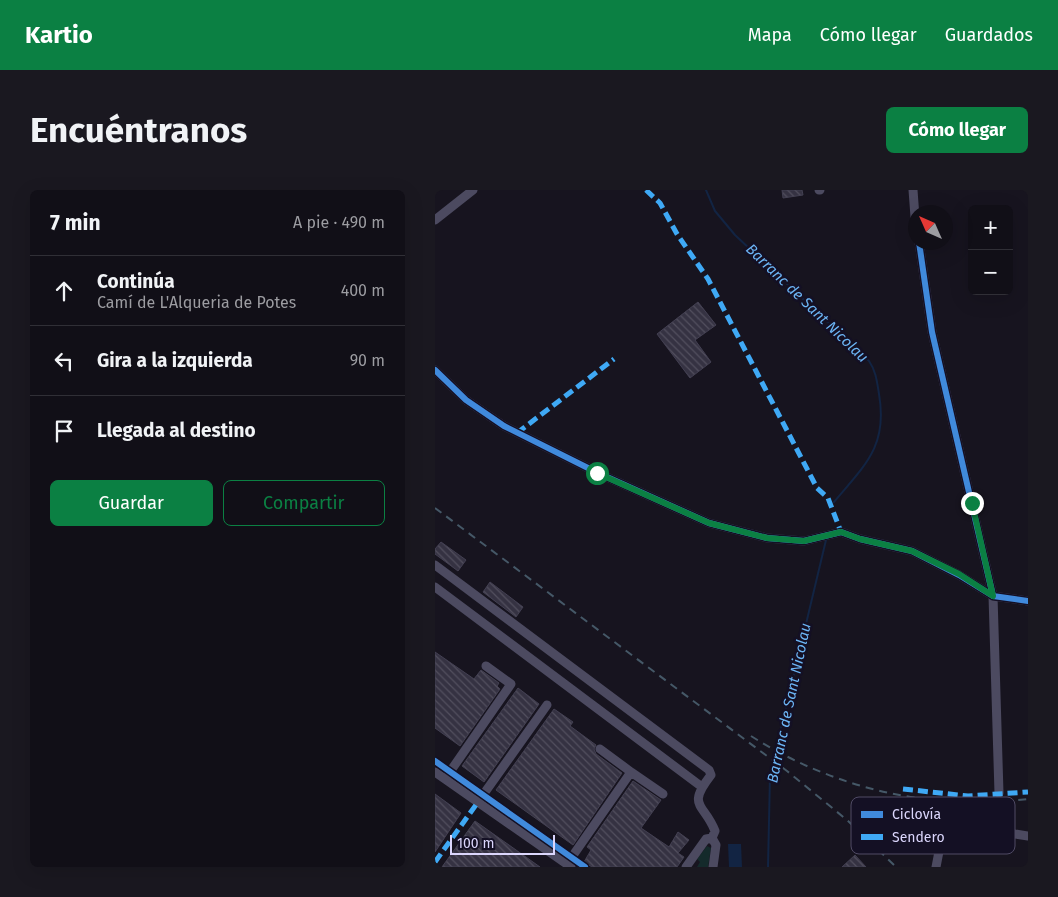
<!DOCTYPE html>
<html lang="es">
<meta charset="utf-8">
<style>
:root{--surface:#110f17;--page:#1a1820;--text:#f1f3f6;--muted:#9c9ca1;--line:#302f36;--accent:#0b8043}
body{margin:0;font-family:"Fira Sans",sans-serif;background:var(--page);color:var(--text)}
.controls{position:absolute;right:15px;top:15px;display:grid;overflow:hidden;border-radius:8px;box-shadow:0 5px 20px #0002}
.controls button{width:45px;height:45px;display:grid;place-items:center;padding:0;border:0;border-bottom:1px solid var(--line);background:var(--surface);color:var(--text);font:25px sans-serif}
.compass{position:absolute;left:473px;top:15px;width:45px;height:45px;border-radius:50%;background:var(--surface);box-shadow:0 5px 20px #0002;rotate:315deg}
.scale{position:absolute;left:15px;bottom:12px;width:105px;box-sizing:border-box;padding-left:5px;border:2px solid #dbd6fc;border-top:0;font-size:14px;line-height:18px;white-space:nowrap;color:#dbd6fc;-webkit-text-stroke:4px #141024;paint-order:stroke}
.stop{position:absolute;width:15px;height:15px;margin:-11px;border:4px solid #0b8043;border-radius:50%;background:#fff}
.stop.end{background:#0b8043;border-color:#fff;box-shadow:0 1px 5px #0008}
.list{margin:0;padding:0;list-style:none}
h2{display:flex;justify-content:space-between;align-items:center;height:65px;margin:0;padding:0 20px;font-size:21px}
h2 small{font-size:16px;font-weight:400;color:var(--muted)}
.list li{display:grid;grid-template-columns:32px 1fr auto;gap:15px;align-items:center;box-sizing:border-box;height:70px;padding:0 20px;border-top:1px solid var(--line)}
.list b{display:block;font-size:19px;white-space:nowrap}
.list p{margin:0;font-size:16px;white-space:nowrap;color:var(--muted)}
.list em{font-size:16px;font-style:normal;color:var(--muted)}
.actions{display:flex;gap:10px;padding:15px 20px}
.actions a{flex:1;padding:11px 0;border:1px solid var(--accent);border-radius:8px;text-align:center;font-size:18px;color:var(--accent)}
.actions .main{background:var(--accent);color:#fff}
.icon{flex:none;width:28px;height:28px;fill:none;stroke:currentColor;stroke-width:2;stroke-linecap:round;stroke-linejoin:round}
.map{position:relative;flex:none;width:593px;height:677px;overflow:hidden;border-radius:8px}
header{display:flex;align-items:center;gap:30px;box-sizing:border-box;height:70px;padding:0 25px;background:var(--accent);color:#fff}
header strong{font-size:24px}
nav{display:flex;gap:28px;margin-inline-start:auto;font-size:18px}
.intro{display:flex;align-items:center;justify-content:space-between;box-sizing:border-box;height:120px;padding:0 30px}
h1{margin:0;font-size:35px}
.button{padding:12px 22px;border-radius:8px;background:var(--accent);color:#fff;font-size:18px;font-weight:700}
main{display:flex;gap:30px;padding:0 30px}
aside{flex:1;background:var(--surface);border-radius:8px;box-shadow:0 5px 20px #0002}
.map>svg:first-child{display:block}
.garden{fill:#142a2b}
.water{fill:#122443}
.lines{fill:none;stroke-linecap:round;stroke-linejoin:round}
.stream{stroke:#122443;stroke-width:2}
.building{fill:url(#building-back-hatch);stroke:#434052}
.minor{stroke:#4c4a60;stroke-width:9}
.rail{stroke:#455867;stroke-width:2;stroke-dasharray:8 6;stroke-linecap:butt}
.quiet{stroke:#3fa9f5;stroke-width:5;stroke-dasharray:10 5;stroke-linecap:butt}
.cycleway-casing{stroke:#141024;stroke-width:9}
.cycleway{stroke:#408adc;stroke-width:6}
.route{stroke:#0b8043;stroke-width:6}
.labels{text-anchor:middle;stroke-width:5;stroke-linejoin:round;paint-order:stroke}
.water-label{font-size:15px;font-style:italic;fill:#6cb5f5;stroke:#141024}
.key{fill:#141024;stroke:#504b65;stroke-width:1}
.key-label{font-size:14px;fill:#dbd6fc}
</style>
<header>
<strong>Kartio</strong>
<nav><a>Mapa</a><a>Cómo llegar</a><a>Guardados</a></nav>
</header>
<div class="intro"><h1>Encuéntranos</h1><a class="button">Cómo llegar</a></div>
<main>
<aside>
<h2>7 min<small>A pie · 490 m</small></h2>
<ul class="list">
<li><svg class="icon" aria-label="ahead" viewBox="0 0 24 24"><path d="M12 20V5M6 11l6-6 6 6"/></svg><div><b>Continúa</b><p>Camí de L'Alqueria de Potes</p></div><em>400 m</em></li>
<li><svg class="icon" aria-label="left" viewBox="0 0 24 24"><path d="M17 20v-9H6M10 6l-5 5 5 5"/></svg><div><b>Gira a la izquierda</b></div><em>90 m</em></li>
<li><svg class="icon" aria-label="arrive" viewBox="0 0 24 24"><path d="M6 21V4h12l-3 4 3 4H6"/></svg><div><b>Llegada al destino</b></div></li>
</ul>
<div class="actions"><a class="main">Guardar</a><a>Compartir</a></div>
</aside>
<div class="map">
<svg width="593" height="677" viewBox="0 0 593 677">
<defs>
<pattern id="building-back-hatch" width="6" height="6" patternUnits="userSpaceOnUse" patternTransform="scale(1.25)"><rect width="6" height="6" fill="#353242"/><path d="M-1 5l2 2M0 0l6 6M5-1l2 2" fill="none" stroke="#524f5e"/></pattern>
</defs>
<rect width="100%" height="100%" fill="#17141f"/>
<path class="garden" d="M272,656L276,658L273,677H262L265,672L262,669Z"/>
<path class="water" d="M293,654H306L307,677H294Z"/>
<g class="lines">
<path class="stream" d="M271,0L280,21L300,45L434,171C441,181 442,192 444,204C453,256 430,275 399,312
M333,677L335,585L391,350"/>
</g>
<path class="building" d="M347,0H367L368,5L348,8Z
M263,112L281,135L260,150L276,172L255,188L222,144Z
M6,352L31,370L23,381L0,364V359Z
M55,392L88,417L81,427L48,402Z
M0,462L39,489L46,480L64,493L62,496L65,499L25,556L0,538Z
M83,498L104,514L49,592L27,576Z
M119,519L138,532L135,536L161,555L159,559L161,564L187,583L138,655L61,600Z
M198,591L226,610L206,638L234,657L243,642L254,650L243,663L249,667L242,677H157L149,672L156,660L152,657Z
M0,604L26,623L0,662Z
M40,631L74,655L105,677H7Z
M420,665L431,677H407Z"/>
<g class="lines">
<path class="minor" d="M384,0H385
M478,0L480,27
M0,30L38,0
M484,52L497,142L558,406L564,603
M0,180L31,210L69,236L163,283L274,333L332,348L369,351L406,342L425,349L477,361L524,385L558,406L593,411
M0,375L274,580L276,585C251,617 269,613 280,641L277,648
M0,397L267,597
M0,582L136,677
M196,582L228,604
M10,589L76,494L51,476
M43,612L112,515
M277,648L281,655L278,677
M132,674L196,582L165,559
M251,677L271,649L277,648
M501,677L507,646L517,639L529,636L593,646"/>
<path class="rail" d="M0,318L352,581L412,630L461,677
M316,546C400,599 495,621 593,609"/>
<path class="quiet" d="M211,0L225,13L242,44L273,89L382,298L393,308L406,342
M82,243L179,169
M468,599L533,606L593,602
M0,672L43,612"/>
<g class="cycleway-casing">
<path id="cycleway" d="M484,52L497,142L558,406
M0,180L31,210L69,236L163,283L274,333L332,348L369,351L406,342L425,349L477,361L524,385L558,406L593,411
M0,571L150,677"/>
</g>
<use href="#cycleway" class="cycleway"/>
</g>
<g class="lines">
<path class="route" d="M162,283L274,333L332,348L369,351L406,342L425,349L477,361L524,384L558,406L537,313"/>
</g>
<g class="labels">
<g class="water-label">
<text transform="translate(372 113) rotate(44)" y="5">Barranc de Sant Nicolau</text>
<text transform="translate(354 513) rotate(-78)" y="5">Barranc de Sant Nicolau</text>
</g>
</g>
<rect x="416" y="607" width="164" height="57" rx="8" class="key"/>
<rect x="426" y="621" width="22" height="7" fill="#408adc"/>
<rect x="426" y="644" width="22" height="6" fill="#3fa9f5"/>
<g class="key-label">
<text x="457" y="629">Ciclovía</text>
<text x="457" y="652">Sendero</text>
</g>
</svg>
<div class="controls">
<button>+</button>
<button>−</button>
</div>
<svg class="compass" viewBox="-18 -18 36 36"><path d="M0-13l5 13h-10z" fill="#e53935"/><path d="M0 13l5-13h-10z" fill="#9c9ca1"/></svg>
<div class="scale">100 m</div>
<div class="stop" style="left:162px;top:283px"></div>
<div class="stop end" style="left:537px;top:313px"></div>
</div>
</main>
